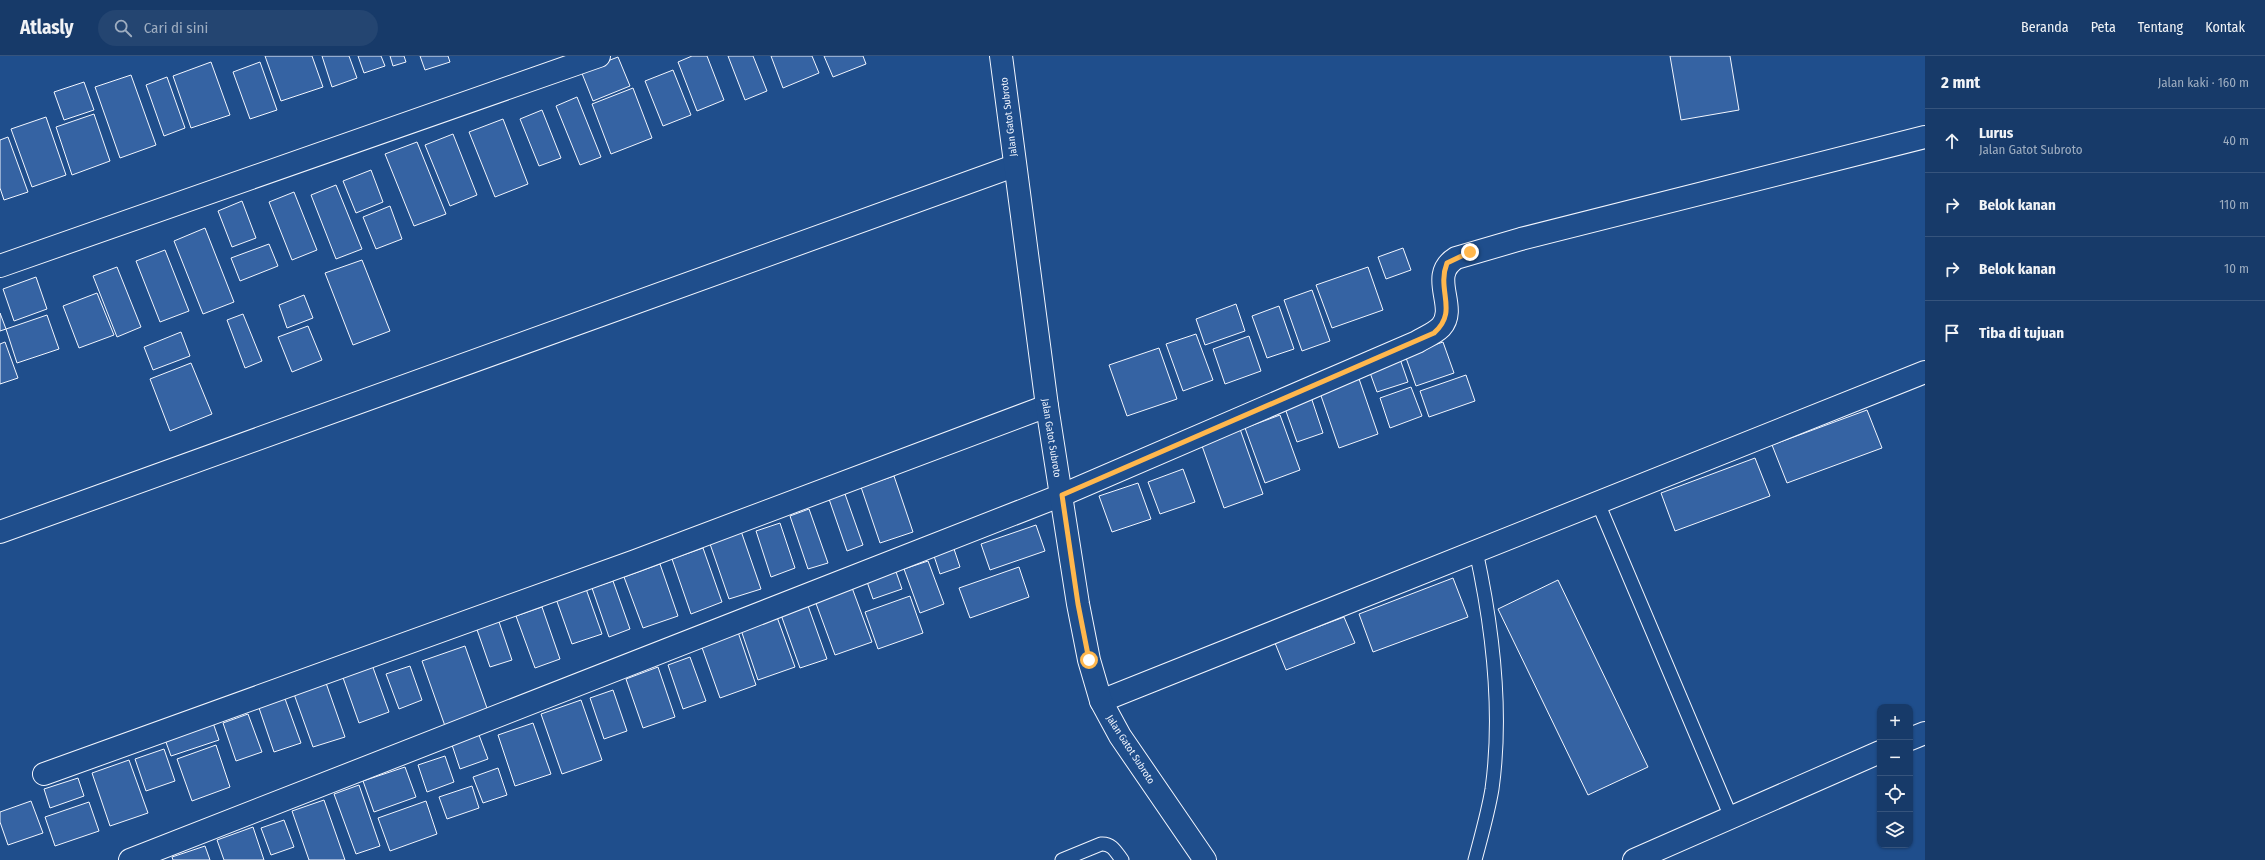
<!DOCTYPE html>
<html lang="id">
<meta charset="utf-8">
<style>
:root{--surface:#173a69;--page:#244571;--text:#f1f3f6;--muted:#9eadc0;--line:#36547d}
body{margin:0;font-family:"Fira Sans Condensed",sans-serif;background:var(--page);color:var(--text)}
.controls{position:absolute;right:12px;bottom:12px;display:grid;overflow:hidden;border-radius:8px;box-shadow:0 1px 3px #0004}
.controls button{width:36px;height:36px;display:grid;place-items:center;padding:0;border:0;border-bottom:1px solid var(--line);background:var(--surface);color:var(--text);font:20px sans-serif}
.stop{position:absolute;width:12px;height:12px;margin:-9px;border:3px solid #ffb74d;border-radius:50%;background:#fff}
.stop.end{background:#ffb74d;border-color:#fff;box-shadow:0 1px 4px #0008}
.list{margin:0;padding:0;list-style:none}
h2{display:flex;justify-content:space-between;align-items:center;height:52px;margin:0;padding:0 16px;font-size:17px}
h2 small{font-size:13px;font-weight:400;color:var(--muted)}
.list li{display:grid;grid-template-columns:26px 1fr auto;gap:12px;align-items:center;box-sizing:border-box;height:64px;padding:0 16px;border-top:1px solid var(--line)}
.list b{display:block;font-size:15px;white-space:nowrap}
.list p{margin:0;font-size:13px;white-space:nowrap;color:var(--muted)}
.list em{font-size:13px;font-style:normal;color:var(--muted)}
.icon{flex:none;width:22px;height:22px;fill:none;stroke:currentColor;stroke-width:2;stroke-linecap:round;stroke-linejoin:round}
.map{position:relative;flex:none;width:1925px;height:804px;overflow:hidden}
header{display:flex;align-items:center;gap:24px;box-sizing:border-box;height:56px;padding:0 20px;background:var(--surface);border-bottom:1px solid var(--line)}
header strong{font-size:19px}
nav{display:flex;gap:22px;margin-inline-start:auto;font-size:14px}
.search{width:280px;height:36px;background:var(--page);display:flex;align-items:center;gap:10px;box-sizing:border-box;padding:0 14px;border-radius:22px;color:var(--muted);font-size:15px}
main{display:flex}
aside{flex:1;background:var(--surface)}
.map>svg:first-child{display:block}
.building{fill:#3563a3;stroke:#f2f6ff}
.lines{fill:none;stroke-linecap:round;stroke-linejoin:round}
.service-casing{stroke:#f2f6ff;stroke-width:15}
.minor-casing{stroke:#f2f6ff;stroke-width:24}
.tertiary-casing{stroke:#f2f6ff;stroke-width:24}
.service{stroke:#1f4e8c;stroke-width:13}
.minor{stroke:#1f4e8c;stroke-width:22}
.tertiary{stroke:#1f4e8c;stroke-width:22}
.route{stroke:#ffb74d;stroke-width:5}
.labels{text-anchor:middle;stroke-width:3;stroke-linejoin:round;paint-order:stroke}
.street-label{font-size:10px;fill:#f2f6ff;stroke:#1f4e8c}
</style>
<header>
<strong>Atlasly</strong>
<div class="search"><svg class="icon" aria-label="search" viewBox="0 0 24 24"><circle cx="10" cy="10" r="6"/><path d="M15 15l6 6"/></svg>Cari di sini</div>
<nav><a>Beranda</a><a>Peta</a><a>Tentang</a><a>Kontak</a></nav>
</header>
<main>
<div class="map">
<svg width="1925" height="804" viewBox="0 0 1925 804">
<rect width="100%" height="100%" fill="#1f4e8c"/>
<path class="building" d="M265,0H312L323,31L281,45Z
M322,0H349L357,22L332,31Z
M358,0H381L385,10L364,17Z
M390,0H404L406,6L393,10Z
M420,0H448L450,6L425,14Z
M692,0H707L724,44L697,55L678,6Z
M728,0H753L767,35L745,44Z
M771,0H812L819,17L783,32Z
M824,0H863L866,8L833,21Z
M1670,0H1730L1739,54L1681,64Z
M618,1L630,30L593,45L581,15Z
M211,6L230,59L191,72L173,20Z
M260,6L277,54L250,63L233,16Z
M673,14L691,59L663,70L645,25Z
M131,19L156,89L120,102L95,31Z
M167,21L185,72L164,80L146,29Z
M84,26L94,54L64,64L54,36Z
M633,32L652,82L611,98L592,48Z
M577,41L601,101L580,109L556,50Z
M542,54L561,102L539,110L520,63Z
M94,58L110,105L72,119L56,71Z
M46,61L66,119L32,131L11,73Z
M503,63L528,128L495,141L469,76Z
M453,78L477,139L450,150L425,89Z
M8,81L28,136L4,144L0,132V84Z
M417,86L446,158L414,170L385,98Z
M371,114L383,146L356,157L343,125Z
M336,129L362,193L336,203L311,139Z
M294,136L317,194L292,204L269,146Z
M242,145L256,182L232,191L218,155Z
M390,150L402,183L376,193L363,161Z
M205,172L234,246L203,258L174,185Z
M269,188L278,210L240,225L231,202Z
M1403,192L1411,214L1386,223L1378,201Z
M165,194L189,255L160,266L136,205Z
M362,204L390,275L353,289L325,217Z
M117,211L141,271L117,281L93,220Z
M1368,211L1383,254L1332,272L1316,229Z
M36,221L47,253L14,265L3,233Z
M1312,234L1330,285L1302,295L1284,244Z
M97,237L114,279L79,292L63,250Z
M304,239L313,262L287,272L279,249Z
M1236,248L1245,275L1205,289L1196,263Z
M1279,250L1294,293L1267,302L1252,260Z
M0,257L6,273L0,275Z
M243,258L262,305L245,312L227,264Z
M47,259L59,293L17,307L6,273Z
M308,270L322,304L292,316L278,281Z
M181,276L190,300L153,314L144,291Z
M1196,278L1213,324L1183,335L1166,288Z
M1249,280L1261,315L1225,328L1213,293Z
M5,286L18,322L0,328V288Z
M1443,286L1454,317L1416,330L1405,299Z
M1159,292L1177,343L1127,360L1109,309Z
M1400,303L1408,326L1377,336L1369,314Z
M191,307L212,358L170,375L150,323Z
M1357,317L1378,378L1339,392L1318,331Z
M1466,319L1475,345L1429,361L1420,335Z
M1411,331L1422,360L1390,372L1380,342Z
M1309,335L1323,377L1297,386L1282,344Z
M1867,354L1882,392L1787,427L1772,389Z
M1280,359L1300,414L1265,427L1245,372Z
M1240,373L1263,438L1224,452L1201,387Z
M1755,402L1770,440L1675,475L1661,437Z
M1183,413L1195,446L1160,458L1148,426Z
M894,420L913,476L880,487L861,431Z
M1138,427L1151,463L1112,476L1099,440Z
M845,438L863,489L847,495L829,443Z
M809,453L828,507L808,513L790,460Z
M780,467L795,512L771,521L756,475Z
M1036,469L1045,495L990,514L981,488Z
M741,475L761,533L729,543L709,485Z
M953,490L960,511L940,518L933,497Z
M703,492L722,546L691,558L672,503Z
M928,505L944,548L920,557L904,513Z
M660,508L678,560L643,572L624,521Z
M894,510L902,533L873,543L865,520Z
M1019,511L1029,541L970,562L959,532Z
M1453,522L1468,561L1373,596L1359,558Z
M1558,524L1648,711L1588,739L1498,553Z
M613,525L630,573L609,581L592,532Z
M851,529L872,586L835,599L814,542Z
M585,530L602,578L572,588L555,540Z
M910,540L923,577L878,593L865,556Z
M807,547L827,603L800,612L780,556Z
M542,551L560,603L535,612L516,560Z
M497,560L512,604L490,611L475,568Z
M777,561L795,611L758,624L741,574Z
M1344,561L1355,587L1286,614L1275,587Z
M737,573L756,629L720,642L700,586Z
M465,590L488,655L445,670L422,605Z
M690,601L706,645L683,653L668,609Z
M371,606L389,656L359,667L341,616Z
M410,610L422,644L399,653L386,618Z
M658,611L675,661L643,672L626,623Z
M326,627L345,681L313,691L294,638Z
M613,634L627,675L604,683L590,642Z
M284,640L301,687L274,696L258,649Z
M581,644L602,704L562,718L541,658Z
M248,658L262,696L236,705L223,667Z
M211,661L219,684L171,700L163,678Z
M533,667L551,718L515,730L498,679Z
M479,679L488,703L460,713L452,689Z
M216,689L230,731L192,745L177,703Z
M164,693L175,725L146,735L135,703Z
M445,700L454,726L427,736L418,709Z
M129,704L148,757L110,770L92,717Z
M405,711L416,741L374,756L363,725Z
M498,712L507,739L483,747L473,721Z
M78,722L84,740L50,752L44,733Z
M359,729L380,790L356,798L334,738Z
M472,730L479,752L447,763L439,741Z
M324,744L345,804H309L292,755Z
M31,745L43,777L8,789L0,766V756Z
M426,745L437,778L390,795L378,762Z
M89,746L99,775L55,790L45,761Z
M284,764L294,791L271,799L261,772Z
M253,771L264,804H224L217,784Z
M205,790L210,804H173L172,801Z"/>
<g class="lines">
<g class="service-casing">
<path id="service" d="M1598,447L1731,761
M1062,804L1101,788C1112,787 1116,796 1122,804
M1475,804C1481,781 1488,757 1492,733C1503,654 1493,573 1476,495"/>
</g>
<g class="minor-casing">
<path id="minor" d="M0,210L599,0
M0,476L1014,110
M1101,645L1925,316
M1910,683L1925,677
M44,718L635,505L1047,350
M130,804L1062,439L1417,286C1425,281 1434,278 1441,271C1459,251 1427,220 1456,202L1521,183L1925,81
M1634,804L1880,696"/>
</g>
<g class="tertiary-casing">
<path id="tertiary" d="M1001,0L1047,350L1078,548L1089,604L1101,645L1120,680L1205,804"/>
</g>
<use href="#service" class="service"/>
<use href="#minor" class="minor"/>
<use href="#tertiary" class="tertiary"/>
</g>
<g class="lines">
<path class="route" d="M1089,604L1078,548L1062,439L1434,277C1459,255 1436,235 1447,207L1470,196"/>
</g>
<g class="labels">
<g class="street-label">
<text transform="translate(1008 61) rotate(-97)" y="4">Jalan Gatot Subroto</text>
<text transform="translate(1052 382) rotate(81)" y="4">Jalan Gatot Subroto</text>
<text transform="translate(1131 693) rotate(57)" y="4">Jalan Gatot Subroto</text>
</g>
</g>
</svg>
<div class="controls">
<button>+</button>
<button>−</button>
<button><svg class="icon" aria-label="locate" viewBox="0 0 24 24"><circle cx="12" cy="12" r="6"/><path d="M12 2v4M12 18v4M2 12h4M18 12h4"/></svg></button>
<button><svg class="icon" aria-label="layers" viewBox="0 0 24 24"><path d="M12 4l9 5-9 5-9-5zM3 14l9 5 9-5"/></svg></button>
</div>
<div class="stop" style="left:1089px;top:604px"></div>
<div class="stop end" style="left:1470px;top:196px"></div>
</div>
<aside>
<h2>2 mnt<small>Jalan kaki · 160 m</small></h2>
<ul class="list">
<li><svg class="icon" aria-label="ahead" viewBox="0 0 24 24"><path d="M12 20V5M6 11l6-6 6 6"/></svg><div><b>Lurus</b><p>Jalan Gatot Subroto</p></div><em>40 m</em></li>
<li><svg class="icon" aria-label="right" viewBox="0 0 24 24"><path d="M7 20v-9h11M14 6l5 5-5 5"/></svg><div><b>Belok kanan</b></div><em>110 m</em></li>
<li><svg class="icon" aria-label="right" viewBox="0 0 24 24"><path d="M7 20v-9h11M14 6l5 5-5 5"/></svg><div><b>Belok kanan</b></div><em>10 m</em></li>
<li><svg class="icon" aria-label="arrive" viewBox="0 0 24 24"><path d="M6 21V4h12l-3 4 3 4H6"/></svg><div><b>Tiba di tujuan</b></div></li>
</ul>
</aside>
</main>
